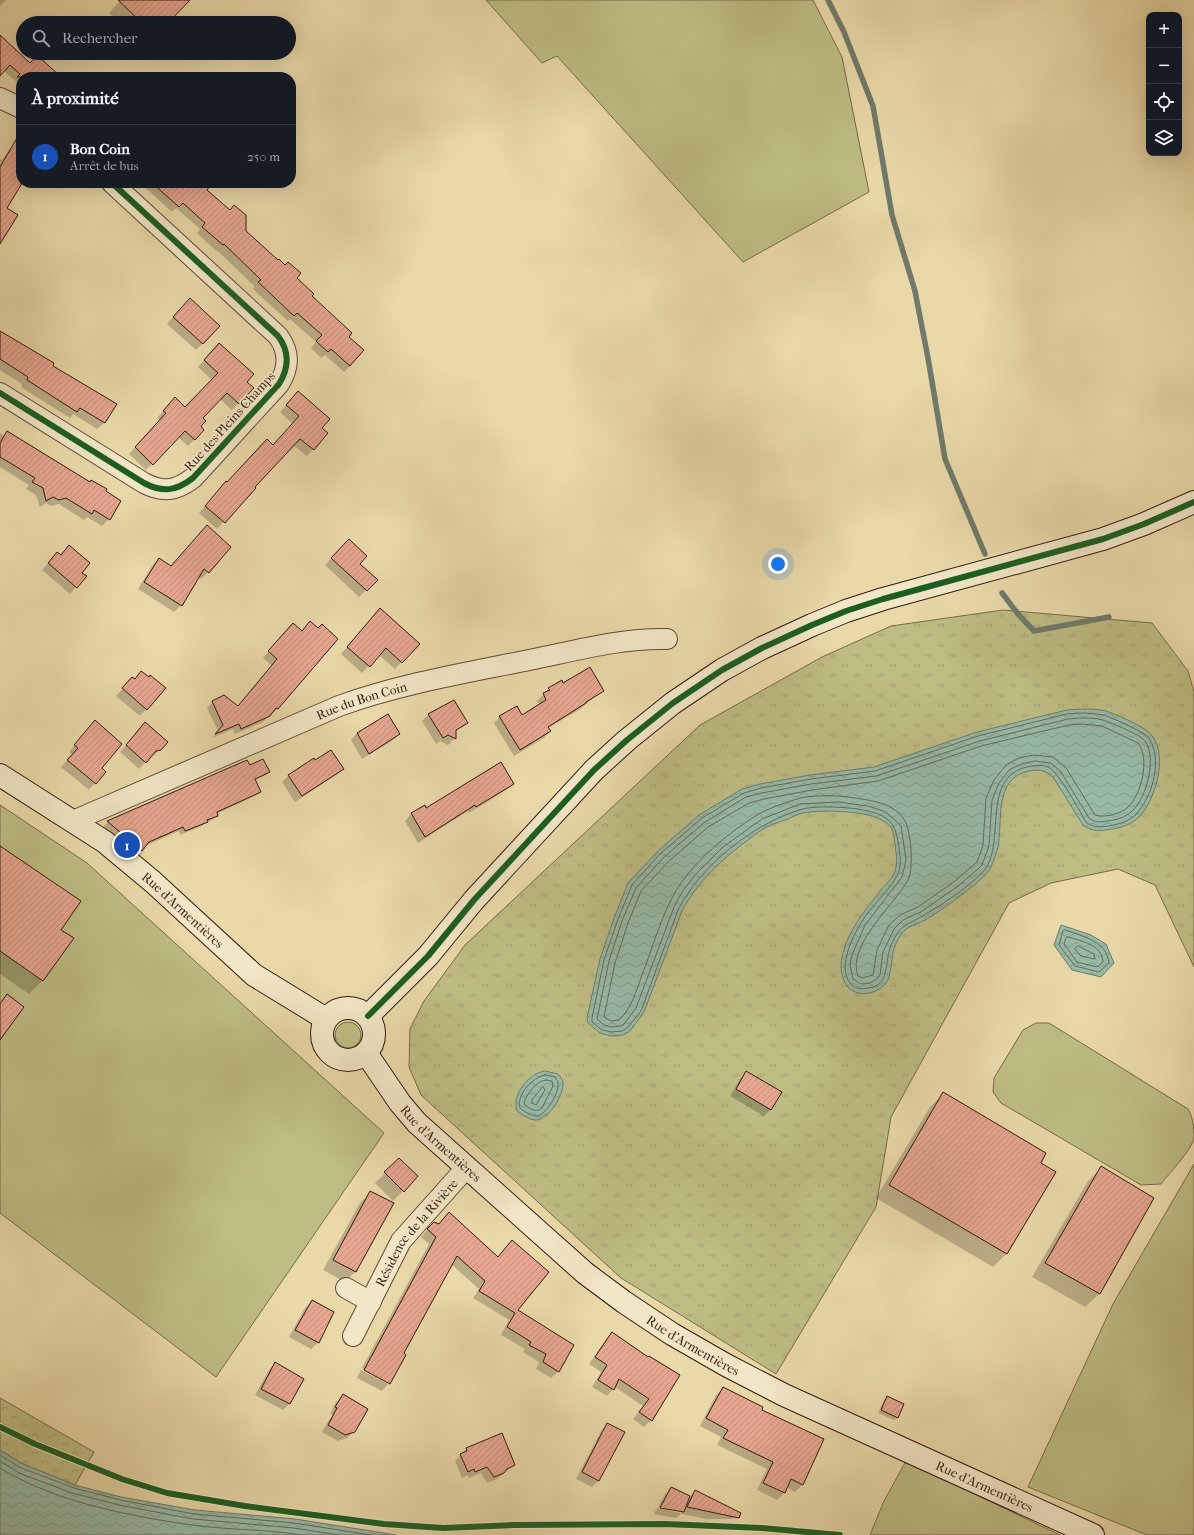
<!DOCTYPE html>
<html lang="fr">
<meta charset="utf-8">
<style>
:root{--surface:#171b24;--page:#242831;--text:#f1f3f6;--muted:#9ea1a6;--line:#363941;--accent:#0f766e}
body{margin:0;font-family:"IM FELL French Canon",serif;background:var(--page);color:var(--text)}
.controls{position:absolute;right:12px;top:12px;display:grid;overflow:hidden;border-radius:8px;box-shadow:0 4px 16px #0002}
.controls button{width:36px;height:36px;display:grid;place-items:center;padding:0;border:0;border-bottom:1px solid var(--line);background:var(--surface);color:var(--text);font:20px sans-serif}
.you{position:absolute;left:778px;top:564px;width:14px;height:14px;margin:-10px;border:3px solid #fff;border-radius:50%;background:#1a73e8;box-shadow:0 0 0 6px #1a73e833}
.badge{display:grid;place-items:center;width:26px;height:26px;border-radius:50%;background:var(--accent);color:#fff;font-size:13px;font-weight:700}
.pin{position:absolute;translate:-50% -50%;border:2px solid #fff;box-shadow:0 1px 4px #0006}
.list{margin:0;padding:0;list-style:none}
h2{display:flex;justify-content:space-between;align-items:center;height:52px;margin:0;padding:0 16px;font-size:17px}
h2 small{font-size:13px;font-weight:400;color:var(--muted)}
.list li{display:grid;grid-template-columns:26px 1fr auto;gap:12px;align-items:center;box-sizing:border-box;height:64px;padding:0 16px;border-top:1px solid var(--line)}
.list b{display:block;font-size:15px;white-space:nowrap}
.list p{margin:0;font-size:13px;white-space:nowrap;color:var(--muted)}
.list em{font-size:13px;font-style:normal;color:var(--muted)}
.icon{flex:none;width:22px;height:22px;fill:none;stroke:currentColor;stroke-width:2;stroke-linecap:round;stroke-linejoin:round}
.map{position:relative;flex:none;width:1194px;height:1535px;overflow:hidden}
.search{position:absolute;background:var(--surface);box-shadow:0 4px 16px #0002;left:16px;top:16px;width:280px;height:44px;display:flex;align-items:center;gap:10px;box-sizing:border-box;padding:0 14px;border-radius:22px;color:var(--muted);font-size:15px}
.panel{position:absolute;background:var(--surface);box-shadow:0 4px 16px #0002;left:16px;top:72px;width:280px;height:116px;border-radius:16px}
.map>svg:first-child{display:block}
.grass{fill:#bdbc83;stroke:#786a49}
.forest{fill:url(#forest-crowns);stroke:#786a49}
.park{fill:url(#park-tufts);stroke:#786a49}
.water{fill:url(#water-waves);stroke:#6f7a6a}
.shadow{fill:#0003}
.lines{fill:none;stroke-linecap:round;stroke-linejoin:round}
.shore{stroke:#656a5b;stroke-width:1}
.stream{stroke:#6f7a6a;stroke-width:5.5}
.building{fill:url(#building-hatch);stroke:#33190f}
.street-casing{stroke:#604935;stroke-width:22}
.secondary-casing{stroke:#33190f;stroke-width:24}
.street{stroke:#f1e6c6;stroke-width:20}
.secondary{stroke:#f1e6c6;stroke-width:22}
.cycleway-casing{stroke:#f1e6c6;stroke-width:8}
.cycleway{stroke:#1b5e20;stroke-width:6}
.labels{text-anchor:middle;stroke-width:3.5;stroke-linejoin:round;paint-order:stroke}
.street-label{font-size:13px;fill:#33190f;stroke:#f1e6c6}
</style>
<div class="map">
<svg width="1194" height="1535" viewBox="0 0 1194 1535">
<defs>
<pattern id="forest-crowns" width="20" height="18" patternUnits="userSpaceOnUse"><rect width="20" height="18" fill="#bdbc83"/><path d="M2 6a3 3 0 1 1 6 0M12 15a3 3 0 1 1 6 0" fill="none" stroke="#a3a170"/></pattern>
<pattern id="park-tufts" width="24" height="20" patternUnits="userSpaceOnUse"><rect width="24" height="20" fill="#bdbc83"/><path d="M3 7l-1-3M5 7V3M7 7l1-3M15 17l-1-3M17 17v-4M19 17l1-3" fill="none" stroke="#a3a170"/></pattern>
<pattern id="water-waves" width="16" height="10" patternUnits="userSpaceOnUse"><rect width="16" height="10" fill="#97baa7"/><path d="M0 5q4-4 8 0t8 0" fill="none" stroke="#839f8f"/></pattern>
<pattern id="building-hatch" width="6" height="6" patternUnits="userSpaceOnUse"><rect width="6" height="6" fill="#e6a690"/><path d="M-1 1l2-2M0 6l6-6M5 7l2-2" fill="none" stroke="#c68e7b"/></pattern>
</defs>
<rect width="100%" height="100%" fill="#e9d8a8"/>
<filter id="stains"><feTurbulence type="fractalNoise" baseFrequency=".005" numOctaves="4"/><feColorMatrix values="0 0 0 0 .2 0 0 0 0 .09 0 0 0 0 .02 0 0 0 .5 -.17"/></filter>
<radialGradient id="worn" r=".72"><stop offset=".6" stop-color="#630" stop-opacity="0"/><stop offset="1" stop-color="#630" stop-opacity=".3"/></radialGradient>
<path class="grass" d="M486,0H813L842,57L869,192L743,262L557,56L542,63Z
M0,805L87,863L384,1133L216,1377L0,1213Z
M335 1035a13 13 0 1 1 26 0a13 13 0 1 1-26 0Z
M1036,1023H1049L1188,1109C1193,1117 1194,1128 1194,1138C1191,1151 1170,1172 1161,1184L1141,1185L1001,1103L993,1092L994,1078L1023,1030Z
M1194,1164V1535H1147L1028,1487L1113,1304Z
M906,1461L1060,1535H870L884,1501Z"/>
<path class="forest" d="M0,1398L94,1452L75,1485L23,1464L0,1450Z"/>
<path class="park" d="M1003,610L1152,623L1188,671L1194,692V967L1155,885L1118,869L1051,883L1009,903L891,1117L876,1207L776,1374L621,1278L421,1095L409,1067L410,1029L424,1001L465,945L700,725L822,657L891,626Z"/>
<path class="water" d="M1082,709C1089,709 1098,709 1106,711C1113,713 1142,726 1147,731C1171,748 1156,800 1139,817C1132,824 1121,828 1112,829C1100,831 1093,832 1083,825L1053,777C1045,770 1039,769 1029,771C993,778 1003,822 998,847C996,854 993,863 990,869C982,882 939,912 925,920C916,925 906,926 900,936C890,951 893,962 889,977C885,990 866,998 853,991C841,985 839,965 843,953C849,929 866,909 881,890C885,885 893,878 895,871C898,862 896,853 895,844C894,840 894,833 892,829C885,818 869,815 858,813C840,811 821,810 803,813C797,814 791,818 785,820C779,822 773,824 767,827C760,830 754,836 748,840C722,859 697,882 682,911L644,1012L630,1031L623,1035L611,1036L600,1033L588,1023L587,1018L600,959L614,918L628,883L658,851L699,815L742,789L760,784L810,775L874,767L977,732L1067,710Z
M1061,925L1091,935L1106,944L1114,963L1101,977L1072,970L1054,945Z
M545,1071L558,1074C560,1076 562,1079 563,1082C565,1093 549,1120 536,1120C529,1120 523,1115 517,1111C511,1094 530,1073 545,1071Z
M0,1450L23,1464L75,1485L121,1497L195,1510L295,1519L396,1535H0Z"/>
<path class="shadow" d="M0,0H6L0,6Z
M121,0H189L166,23H119L109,13Z
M0,37L30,64L60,77H21V86L4,71L0,74Z
M13,146L21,151V183L0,189V159L2,160L7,153Z
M140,183H198L245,231L295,278L347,337L350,366L344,372L325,355L321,358L311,348L316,342L290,319L288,321L253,289L255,287L251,283L217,250L216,251L197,233L200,229L176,208L172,212Z
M183,306L203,343L196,350L167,324Z
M0,332L51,366L115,404L104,423L97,429L73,414L70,418L21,387L22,384L0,370Z
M213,350L252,388L232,410L220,399L202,418L199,426L203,430L188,446L178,437L146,470L129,454L160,420L157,418L169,405L185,408L212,380L198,367Z
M292,399L321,428L313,449L307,456L293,445L217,529L199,513L226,482L227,483L273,446L293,424L280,412Z
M7,432L109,519L102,526L87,517L84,520L59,504L51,506L46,503L40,507L36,495L26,489L29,485L0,467V433L4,436Z
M69,546L81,573L76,587L70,594L42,570L57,553L60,555Z
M342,547L376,580L359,597L325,565Z
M222,558L201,579L198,576L181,605L174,612L138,589L152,566L159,559L171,567Z
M374,616L401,662L395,669L379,655L362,673L341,654Z
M304,629L318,630L337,639L277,709L263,722L235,734L233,729L212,738L218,731L207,708L213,702L237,707L272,666L263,658L287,630L302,632Z
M126,685L165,689L140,716L116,696Z
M563,685L602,691L579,710L548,728L550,731L544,738L514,756L494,723L500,717L522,716L539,704L537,701L549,689Z
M429,714L467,722L455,732V738L448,745L440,741L436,744L422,721Z
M388,715L399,734L392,741L362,759L351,740L357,733Z
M145,723L160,749L153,756L150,757L139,769L120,752Z
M88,728L100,768L105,772L89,790L61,767L72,755L69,752Z
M247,762L249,767L269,772L264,776L255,780L260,791L255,796L216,814L217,815L212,820L205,823L202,826L180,835L179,831L154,842L145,846L136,855L103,827L108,822Z
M315,762L342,769L336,775L295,802L282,782L289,775Z
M513,784L506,790L469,813L468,811L418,843L405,821L411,814L424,807L426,810Z
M0,847L60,930L43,980L29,994L0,974Z
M746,1073L771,1109L764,1116L730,1096L740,1079Z
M943,1094L1039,1163L1054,1172L1006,1254L993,1267L876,1198L930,1107Z
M399,1160L403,1191L393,1201L375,1183Z
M1101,1168L1153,1198L1099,1294L1085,1307L1032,1277L1088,1181Z
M370,1193L356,1271L345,1282L323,1270L360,1203Z
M434,1223L517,1310L559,1371L551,1378L536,1369L539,1362L523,1352L525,1349L501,1335L509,1320L473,1298L479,1289L451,1264L403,1354L389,1383L388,1384V1382L362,1368L429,1244L421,1237Z
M312,1301L333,1312L318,1343L311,1349L289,1337L305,1308Z
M612,1333L648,1358L651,1420L644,1427L633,1419L643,1406L615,1387L607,1396L592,1387L601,1372L589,1364L606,1339Z
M275,1364L303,1379L289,1404L283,1410L255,1395L269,1370Z
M361,1370L388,1384L382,1391L357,1378Z
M723,1388L761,1411L823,1440L802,1485L795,1492L786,1487L784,1493L777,1500L757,1490L767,1469L717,1445L721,1437L700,1426L716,1395Z
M343,1396L354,1431L347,1438L338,1441L322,1432L332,1415L330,1414L336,1402Z
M887,1397L897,1417L894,1420L878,1413L884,1400Z
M607,1424L599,1480L592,1487L576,1479L601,1431Z
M502,1435L514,1465L497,1479L487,1483L481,1473L469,1478L468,1475L462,1478L455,1461L466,1449Z
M671,1488L689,1497L695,1491L738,1513L732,1519H707L681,1514L676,1518L654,1514L657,1508L681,1513V1511L658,1507L665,1494Z"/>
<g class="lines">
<path class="shore" d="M1082,713C1089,713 1096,714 1103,715C1109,716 1143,732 1147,736C1164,756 1153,797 1136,814C1129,822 1118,824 1109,826C1099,827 1093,828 1086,822C1079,810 1059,772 1048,767C1041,764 1033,766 1027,767C979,778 1008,846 982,873C968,887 942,905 924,915C905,927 902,922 891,945C884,961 891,986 868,988C861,989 857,989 852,985C836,971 852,937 861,923C871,906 887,893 897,876C900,871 901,861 900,855C896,822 892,815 858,809C841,807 815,805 799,810C752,825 701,865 678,910L641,1011L627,1028L622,1031L611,1032L602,1030L592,1022V1018L604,960L618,919L632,885L660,854L702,818L744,793L761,788L811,779L875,771L978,736L1067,714Z
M1082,718C1089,718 1097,718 1103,720C1110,722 1137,734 1142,738C1159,752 1147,799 1132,811C1125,818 1116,820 1107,821C1100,822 1095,823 1089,818L1061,772L1051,763L1035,761L1021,764L1009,770L999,783L992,800L989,846L982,865L978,869L958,886L921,912L903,920L894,929L883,952L880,975L877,979L870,983L861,984L853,979L850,964L852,955L865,925L902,877L906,860L901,826L886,812L868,806L838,802L800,804L762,819L723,847L695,875L682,892L674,907L636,1008L624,1024L620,1026L611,1027L604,1025L597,1019L609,961L622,921L636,888L664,857L705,822L746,797L762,793L811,784L876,776L980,741L1068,719Z
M1082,724L1102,726L1138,743C1150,758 1142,794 1128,807C1121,814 1105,818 1095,815L1066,768L1053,757L1034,755L1019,758L1006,765L994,780L986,798L983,845L977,862L955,881L918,907L900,915L889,925L877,950L873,975L862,978L858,976C846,946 895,904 908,880C914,869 911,835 906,823C896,802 868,800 848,797C836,795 808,795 797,799C784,803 769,808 757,815C724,836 685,868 669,904C658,927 651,952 642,975C636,991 632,1008 619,1020L611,1021L604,1017L615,963L628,923L641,891L668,862L708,827L749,803L764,799L812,790L878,781L981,746L1069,725Z
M1065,930C1082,936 1107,941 1109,963L1099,972L1075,966L1059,945L1063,931Z
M1068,937C1082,941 1102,945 1103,962L1097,967L1077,962L1064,944L1066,938Z
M1078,946L1094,954L1095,959L1081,956L1075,949Z
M545,1075L555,1077C556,1079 558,1081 558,1083C560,1091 546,1115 537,1116C531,1116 525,1112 520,1108C516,1095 533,1077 545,1075Z
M546,1080L552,1081L553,1086L542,1108C536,1113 530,1109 525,1105L524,1102C528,1093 536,1081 546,1080Z
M543,1087L545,1090L536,1105L532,1103V1100Z
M0,1455L21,1468L74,1488L120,1500L194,1514L294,1523L371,1535
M0,1461L19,1473L72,1493L119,1505L193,1519L294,1528L339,1535
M0,1468C55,1502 129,1516 192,1525C228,1530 265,1529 301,1535"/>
<path class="stream" d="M828,0L844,32L873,106L892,215L915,291L928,358L945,459L985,554
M1002,593L1018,614L1034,631L1109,617"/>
</g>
<path class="building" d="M118,0H190L168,23H142Z
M0,35L30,63L37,55L61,77H17L20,74L10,65L0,76Z
M21,131V185L7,208L18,215L0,244V167Z
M152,183H213L207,190L230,210L234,205L246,215V231L278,260L279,259L285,265L288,262L301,273L297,278L314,294L312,296L352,333L349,337L364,350L350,366L331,349L328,352L316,341L322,335L297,313L294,316L258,282L261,280L257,276L224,244L223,245L202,227L205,223L183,203L179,207Z
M190,298L220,326L203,344L173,317Z
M0,331L54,363L53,366L117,404L105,423L80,408L77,412L27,380L28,377L0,359Z
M219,343L254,374L247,382L254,388L239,404L227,393L203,418L206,421L201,426L204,430L195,440L185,431L153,465L135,447L166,413L163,411L175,397L185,407L218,373L204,360Z
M298,391L330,419L322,428L328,433L314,450L300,439L255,487L256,488L225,523L205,506L226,481L227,482L267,439L273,445L299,416L286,405Z
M7,431L90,482L91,480L107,489L106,491L121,501L110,520L94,510L92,514L66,498L59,500L53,497L46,501L43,488L32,482L35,478L0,457V443Z
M207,525L231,547L209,573L204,569L182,606L144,582L159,558L171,566Z
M349,539L367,556L360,564L378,580L367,591L331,558Z
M69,545L90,563L82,573L87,576L77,588L48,563L57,552L61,555Z
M380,608L420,644L402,663L386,648L370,667L347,647Z
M310,621L318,628L322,624L338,639L278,709L276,708L270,716L241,729L239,724L215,734L223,725L212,701L224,695L238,706L277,659L268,651L293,623L302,631Z
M590,667L604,691L586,702V703L548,727L551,731L520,750L499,716L517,706L522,715L546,700L543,693L550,690L548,688L562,680L563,683Z
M141,671L149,677L150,675L166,688L147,710L122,688L132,677L135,679Z
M454,700L468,723L456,730V739L448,735L443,738L428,714Z
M388,714L400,734L369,754L357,733Z
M95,720L122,744L102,768L106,772L96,784L67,760L78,748L74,745Z
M145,722L168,742L161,750L156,751L146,763L126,745Z
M331,750L344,769L302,796L288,775L314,758L315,760Z
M263,759L270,772L255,779L261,792L217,812L218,816L207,820L208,822L185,831L183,827L149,842L142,851L107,821L247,760L250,765Z
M501,762L514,784L476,807L475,805L425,837L411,813L425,805L426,808Z
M0,846L81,901L61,930L74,938L43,981L0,951Z
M7,994L24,1007L0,1040V1004Z
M746,1071L782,1092L771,1110L736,1089Z
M943,1092L1046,1153L1041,1163L1056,1172L1007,1254L889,1185Z
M399,1158L418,1176L404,1192L384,1172Z
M1101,1166L1154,1198L1100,1294L1045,1263Z
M370,1191L394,1203L356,1272L333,1260Z
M449,1212L498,1257L512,1240L549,1272L518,1310L574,1345L559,1372L543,1362L546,1354L529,1345L531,1342L507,1327L515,1313L479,1291L485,1281L457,1256L404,1353L406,1355L390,1384L364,1370L436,1237L427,1229L434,1222L439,1224Z
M312,1300L334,1312L319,1343L295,1330Z
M612,1332L648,1357L649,1356L680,1375L652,1421L639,1412L649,1399L619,1379L614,1390L598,1380L607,1365L595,1357Z
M275,1362L304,1379L290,1404L261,1389Z
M723,1387L763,1407L762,1410L824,1439L803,1485L791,1479L785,1493L763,1483L773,1462L723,1438L728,1430L706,1418Z
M343,1394L368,1409L355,1432L345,1435L328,1425L337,1408L335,1407Z
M887,1396L904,1404L898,1418L881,1410Z
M607,1423L625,1432L599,1481L582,1472Z
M502,1433L515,1465L507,1469L504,1473L494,1477L487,1467L475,1472L474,1469L468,1472L460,1454L467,1451L466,1448Z
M671,1487L690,1496L684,1512L660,1508Z
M695,1490L741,1513L739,1518L687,1507Z"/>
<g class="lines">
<g class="street-casing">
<g id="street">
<path d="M0,98L21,108"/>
<path d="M0,393L144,483C163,493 176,491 193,478L279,384C289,368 290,352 278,336L112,183"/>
<path id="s1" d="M73,821L339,706C400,684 465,673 529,660C574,651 620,638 667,639"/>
<path d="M346,1288L371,1302"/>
<path id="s2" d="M353,1336L401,1241L467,1167"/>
</g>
</g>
<g class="secondary-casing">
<g id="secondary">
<path id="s3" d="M0,775L105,842L153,882L254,975L326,1019"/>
<circle cx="348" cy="1034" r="26"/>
<path d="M368,1016L428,956L474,900L594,770L627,740L673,703L722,670L762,648L812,625L846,611L883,599L1103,539L1144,524L1194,502"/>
<path id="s4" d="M366,1053L400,1103L417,1123L585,1273L624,1302L672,1334L726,1365L784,1395L1093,1535"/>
</g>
</g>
<use href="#street" class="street"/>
<use href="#secondary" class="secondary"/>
<g class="cycleway-casing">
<path id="cycleway" d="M0,393L144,483C163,493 176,491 193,478L279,384C289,368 290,352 278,336L112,183
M368,1016L428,956L474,900L594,770L627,740L673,703L722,670L762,648L812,625L846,611L883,599L1103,539L1144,524L1194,502
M0,1427L35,1444L122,1479L167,1493L245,1506L384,1524L443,1528L513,1525L665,1524L762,1528L840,1535"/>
</g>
<use href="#cycleway" class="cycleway"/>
</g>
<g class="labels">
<g class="street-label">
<text transform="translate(229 421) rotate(-48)" y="5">Rue des Pleins Champs</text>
<text dy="5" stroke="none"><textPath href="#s1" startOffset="313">Rue du Bon Coin</textPath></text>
<text dy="5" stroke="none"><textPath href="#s3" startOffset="228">Rue d'Armentières</textPath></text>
<text dy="5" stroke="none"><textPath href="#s4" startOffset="118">Rue d'Armentières</textPath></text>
<text dy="5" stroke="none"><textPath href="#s2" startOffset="122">Résidence de la Rivière</textPath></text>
<text dy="5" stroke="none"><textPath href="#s4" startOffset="442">Rue d'Armentières</textPath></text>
<text dy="5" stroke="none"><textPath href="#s4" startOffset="766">Rue d'Armentières</textPath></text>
</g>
</g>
<rect width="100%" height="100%" filter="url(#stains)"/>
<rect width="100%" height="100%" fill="url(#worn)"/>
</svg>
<div class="controls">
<button>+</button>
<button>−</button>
<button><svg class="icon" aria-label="locate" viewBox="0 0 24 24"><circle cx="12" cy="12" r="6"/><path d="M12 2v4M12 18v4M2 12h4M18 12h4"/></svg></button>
<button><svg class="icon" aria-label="layers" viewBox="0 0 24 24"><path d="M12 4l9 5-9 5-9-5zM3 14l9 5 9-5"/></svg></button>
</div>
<div class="you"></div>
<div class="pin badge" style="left:127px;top:845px;background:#1a4fb4">1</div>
<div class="search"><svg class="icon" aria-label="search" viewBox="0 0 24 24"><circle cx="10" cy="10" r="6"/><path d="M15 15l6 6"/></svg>Rechercher</div>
<section class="panel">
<h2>À proximité<small></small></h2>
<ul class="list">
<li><span class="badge" style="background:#1a4fb4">1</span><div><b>Bon Coin</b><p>Arrêt de bus</p></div><em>250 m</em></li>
</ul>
</section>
</div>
